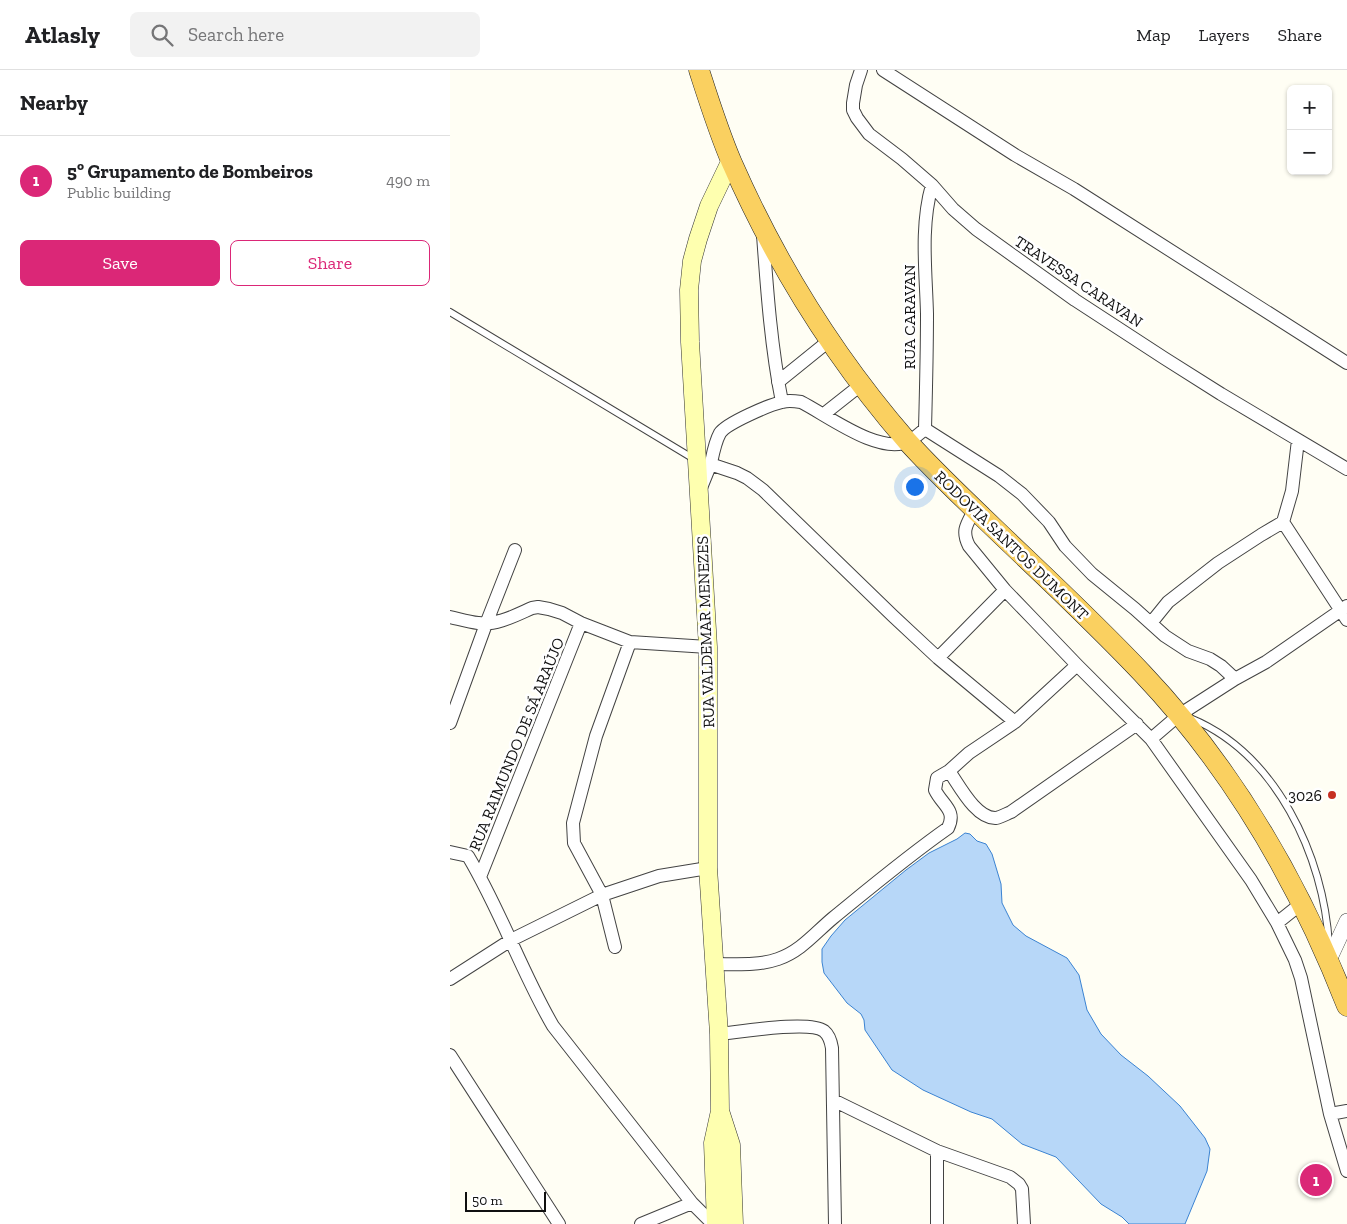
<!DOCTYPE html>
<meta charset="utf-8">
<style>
:root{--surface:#fff;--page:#f2f2f2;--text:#202124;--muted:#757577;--line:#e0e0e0;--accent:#db2777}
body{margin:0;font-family:"Zilla Slab",serif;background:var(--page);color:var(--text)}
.controls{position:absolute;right:15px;top:15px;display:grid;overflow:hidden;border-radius:8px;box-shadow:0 1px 4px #0004}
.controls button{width:45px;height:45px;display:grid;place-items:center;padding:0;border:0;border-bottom:1px solid var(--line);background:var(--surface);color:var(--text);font:25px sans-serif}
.scale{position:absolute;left:15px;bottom:12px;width:81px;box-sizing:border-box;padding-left:5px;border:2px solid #101010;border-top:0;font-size:14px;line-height:18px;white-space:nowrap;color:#101010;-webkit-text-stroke:4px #fff;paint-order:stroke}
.you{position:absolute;left:464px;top:416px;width:18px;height:18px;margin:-12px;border:4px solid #fff;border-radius:50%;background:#1a73e8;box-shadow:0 0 0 8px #1a73e833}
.badge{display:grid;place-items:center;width:32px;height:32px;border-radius:50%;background:var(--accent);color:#fff;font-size:16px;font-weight:700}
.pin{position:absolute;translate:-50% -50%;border:2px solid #fff;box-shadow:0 1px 5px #0006}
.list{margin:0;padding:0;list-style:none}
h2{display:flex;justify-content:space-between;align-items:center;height:65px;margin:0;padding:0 20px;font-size:21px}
h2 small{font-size:16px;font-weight:400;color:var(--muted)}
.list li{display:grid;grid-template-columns:32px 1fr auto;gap:15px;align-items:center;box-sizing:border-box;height:90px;padding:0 20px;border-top:1px solid var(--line)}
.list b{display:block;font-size:19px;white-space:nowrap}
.list p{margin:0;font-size:16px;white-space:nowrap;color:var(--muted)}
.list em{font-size:16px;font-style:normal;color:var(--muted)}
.actions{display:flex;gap:10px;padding:15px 20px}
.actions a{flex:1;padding:11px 0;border:1px solid var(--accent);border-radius:8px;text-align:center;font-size:18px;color:var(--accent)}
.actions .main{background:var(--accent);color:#fff}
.icon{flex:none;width:28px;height:28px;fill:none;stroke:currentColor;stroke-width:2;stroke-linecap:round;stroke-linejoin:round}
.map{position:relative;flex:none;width:897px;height:1154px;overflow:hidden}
header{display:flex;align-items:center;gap:30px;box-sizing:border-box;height:70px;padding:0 25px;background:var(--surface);border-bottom:1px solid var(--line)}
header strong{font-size:24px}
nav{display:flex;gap:28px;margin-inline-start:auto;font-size:18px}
.search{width:350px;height:45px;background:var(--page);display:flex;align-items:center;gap:12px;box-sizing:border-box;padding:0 18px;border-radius:8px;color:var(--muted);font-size:19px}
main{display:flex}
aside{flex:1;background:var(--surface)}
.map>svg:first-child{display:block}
.water{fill:#b7d7f8;stroke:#3b83d2}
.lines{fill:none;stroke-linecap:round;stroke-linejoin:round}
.service-casing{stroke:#434343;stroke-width:8}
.minor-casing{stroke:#434343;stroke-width:14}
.tertiary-casing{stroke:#434343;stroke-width:16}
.secondary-casing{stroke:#323232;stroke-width:19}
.trunk-casing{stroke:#212121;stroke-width:21}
.service{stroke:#fff;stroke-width:6}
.minor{stroke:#fff;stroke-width:12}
.tertiary{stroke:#fff;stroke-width:15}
.secondary{stroke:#feffaf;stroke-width:18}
.trunk{stroke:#fad060;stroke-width:20}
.poi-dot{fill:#c63023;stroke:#fff;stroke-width:2}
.labels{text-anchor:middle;stroke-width:5;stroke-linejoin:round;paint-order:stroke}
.street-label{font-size:16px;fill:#101010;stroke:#fff}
.poi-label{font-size:16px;fill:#101010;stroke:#fff;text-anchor:end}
</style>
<header>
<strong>Atlasly</strong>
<div class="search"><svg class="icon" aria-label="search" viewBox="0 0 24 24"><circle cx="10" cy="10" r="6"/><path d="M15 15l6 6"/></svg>Search here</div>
<nav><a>Map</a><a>Layers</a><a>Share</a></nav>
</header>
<main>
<aside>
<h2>Nearby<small></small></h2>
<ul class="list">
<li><span class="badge">1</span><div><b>5º Grupamento de Bombeiros</b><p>Public building</p></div><em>490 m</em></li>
</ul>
<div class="actions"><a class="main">Save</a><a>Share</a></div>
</aside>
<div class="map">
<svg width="897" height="1154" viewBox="0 0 897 1154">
<rect width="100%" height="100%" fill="#fffef4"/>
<path class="water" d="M515,763L520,764L527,771L536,774L542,784L551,814L552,833L563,855L576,866L617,888L629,905L637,940L651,964L671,985L698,1006L730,1036L755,1068L760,1079L757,1101L735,1154H679L672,1147L651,1134L606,1087L572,1074L542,1049L521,1042L473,1020L442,1000L415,960L414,950L411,944L397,933L374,903L372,892V879L381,866L395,850L456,800L479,783L507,769Z"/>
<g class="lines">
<g class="service-casing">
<path id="service" d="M0,242L244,389
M740,648C826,683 874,786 879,875"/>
</g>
<g class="minor-casing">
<path id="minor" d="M411,0L406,15L403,33V40L407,48L419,64L452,89L482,115L503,139L526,159L625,230L714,288L771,324L897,399
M433,0L565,85L624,119L897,293
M313,165C317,220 321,277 332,332
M328,312L380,270
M374,344L412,314
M475,359L549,406L572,424L599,452L615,476L642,504L685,539L715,566L738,581L760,589L771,596L785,609
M848,370L842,421L833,452L897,550
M260,394L287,403L297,408L313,420L443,546L488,588L565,652
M251,418C254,410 258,401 261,393C263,383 265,372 270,363C277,353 319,335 332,332C338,330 345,331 351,332C377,345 430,386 459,371C465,368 470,363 475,359C476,321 477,283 477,244C476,202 470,157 482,115
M525,439C517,454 511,460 519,476L555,520L582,548L627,595L701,669L801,810L827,853L845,890L851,908L880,1044L897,1101
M0,547C9,549 19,552 28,553C46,556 66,545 82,538L88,537L99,539L112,543L131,553L180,572L258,577
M701,553L718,532L768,493L811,465L833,452
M488,588L555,520
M627,595L565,652L519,683L499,701C509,715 526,749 546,748C551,747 556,744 561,742L687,654
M0,653L36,554L65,480
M701,669L729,645L785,609L816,592L897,536
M0,782L18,786C51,841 71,901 103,956L242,1133L263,1154
M30,807L131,553
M827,853L852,833
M165,877L152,825L124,773L123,753L146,666L180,572
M264,894C286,894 308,896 328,889C351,881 365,863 383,848C421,817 458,786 498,758C507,740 492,735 485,720L487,708L499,701
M0,909L61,870L152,825L209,806L258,798
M269,964C290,962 359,950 374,961C379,965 381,972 382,978L385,1154
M0,985L109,1154
M383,1030L487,1081L560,1107L569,1114L572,1119L574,1154
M880,1044L897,1041
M487,1081V1154
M191,1154L242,1133"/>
</g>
<g class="tertiary-casing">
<path id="tertiary" d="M879,890L897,851"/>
</g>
<g class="secondary-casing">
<path id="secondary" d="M270,1041L281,1075L284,1154
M266,1154L263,1073L270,1041L269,964L258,798V577L240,272L239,220L242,191L248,169L259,136L281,90"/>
</g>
<g class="trunk-casing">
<path id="trunk" d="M249,0C259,31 269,63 282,93C326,193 385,288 457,371C484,401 514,429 543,457C593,505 644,552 692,603C783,699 849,813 897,936"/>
</g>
<use href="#service" class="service"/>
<use href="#minor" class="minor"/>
<use href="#tertiary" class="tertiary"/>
<use href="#secondary" class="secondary"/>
<use href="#trunk" class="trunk"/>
</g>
<circle class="poi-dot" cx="882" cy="725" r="5"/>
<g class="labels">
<g class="street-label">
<text transform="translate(629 211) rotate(34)" y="6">TRAVESSA CARAVAN</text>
<text transform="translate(459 247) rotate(-90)" y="6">RUA CARAVAN</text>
<text transform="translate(562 475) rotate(44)" y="6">RODOVIA SANTOS DUMONT</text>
<text transform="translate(255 562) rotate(-92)" y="6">RUA VALDEMAR MENEZES</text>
<text transform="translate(66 674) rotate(-68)" y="6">RUA RAIMUNDO DE SÁ ARAÚJO</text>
</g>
<g class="poi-label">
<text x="872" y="731">3026</text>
</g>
</g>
</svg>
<div class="controls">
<button>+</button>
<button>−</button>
</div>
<div class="scale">50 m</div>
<div class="you"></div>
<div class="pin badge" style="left:866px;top:1110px">1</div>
</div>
</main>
